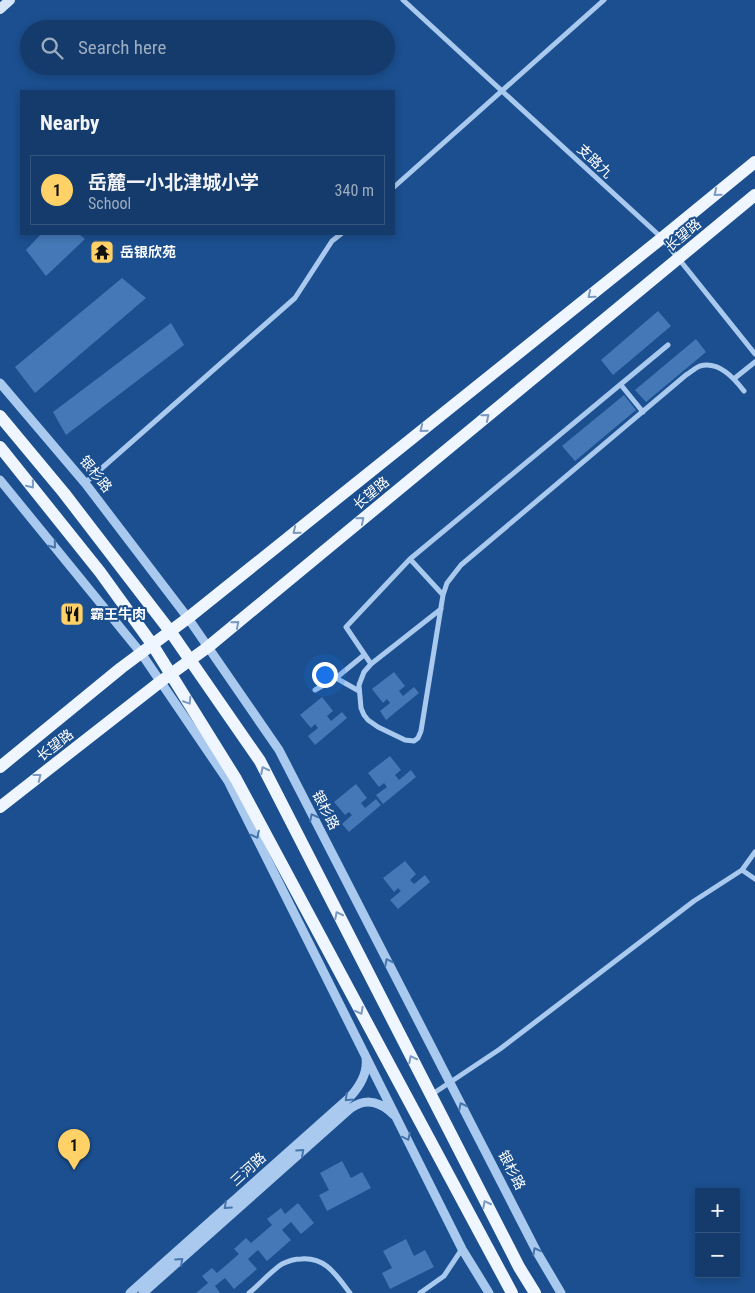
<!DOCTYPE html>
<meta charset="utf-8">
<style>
:root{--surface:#143b6b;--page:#1d4271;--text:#f1f3f6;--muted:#9dadc1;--line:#33557e;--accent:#ffd166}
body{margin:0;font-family:"Roboto Condensed","Noto Sans SC",sans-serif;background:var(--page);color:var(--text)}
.controls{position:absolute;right:15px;bottom:15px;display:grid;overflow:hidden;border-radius:0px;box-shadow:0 2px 8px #0003}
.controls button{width:45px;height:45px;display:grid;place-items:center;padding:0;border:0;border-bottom:1px solid var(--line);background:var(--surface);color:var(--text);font:25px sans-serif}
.you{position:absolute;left:324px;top:674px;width:18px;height:18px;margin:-12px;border:4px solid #fff;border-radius:50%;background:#1a73e8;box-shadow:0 0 0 8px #1a73e833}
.badge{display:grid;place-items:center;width:32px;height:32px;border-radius:50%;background:var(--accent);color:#111;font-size:16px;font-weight:700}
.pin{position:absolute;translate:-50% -41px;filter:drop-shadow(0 1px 2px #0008)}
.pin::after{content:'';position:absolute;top:26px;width:18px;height:15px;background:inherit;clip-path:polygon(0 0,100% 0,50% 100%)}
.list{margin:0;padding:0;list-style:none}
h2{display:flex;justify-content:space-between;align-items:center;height:65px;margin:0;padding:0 20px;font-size:21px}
h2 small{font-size:16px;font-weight:400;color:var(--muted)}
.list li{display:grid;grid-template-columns:32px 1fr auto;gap:15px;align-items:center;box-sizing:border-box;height:70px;margin:0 10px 10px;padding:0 10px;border:1px solid var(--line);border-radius:0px}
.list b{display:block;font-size:19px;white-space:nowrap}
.list p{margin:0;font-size:16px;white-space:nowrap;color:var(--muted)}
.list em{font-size:16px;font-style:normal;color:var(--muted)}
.icon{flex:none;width:28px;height:28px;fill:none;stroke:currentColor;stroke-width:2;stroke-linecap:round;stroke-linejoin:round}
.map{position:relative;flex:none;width:755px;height:1293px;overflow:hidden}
.search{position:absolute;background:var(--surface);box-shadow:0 2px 8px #0003;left:20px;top:20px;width:375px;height:55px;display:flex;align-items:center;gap:12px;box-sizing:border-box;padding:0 18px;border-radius:28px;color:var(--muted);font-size:19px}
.panel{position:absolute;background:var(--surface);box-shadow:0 2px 8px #0003;left:20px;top:90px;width:375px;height:145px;border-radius:0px}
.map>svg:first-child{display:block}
.building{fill:#4478b7}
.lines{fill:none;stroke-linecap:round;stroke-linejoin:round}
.minor{stroke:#a9c9ee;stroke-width:5}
.tertiary{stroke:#a9c9ee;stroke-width:9}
.secondary{stroke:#d6e6fa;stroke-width:10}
.primary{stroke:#f0f6ff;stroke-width:12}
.oneway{stroke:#7b9ac1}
.oneway2{stroke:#4674ac}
.labels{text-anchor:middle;stroke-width:4;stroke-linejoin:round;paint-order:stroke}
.street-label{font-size:14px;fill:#fff;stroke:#1b4f8f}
.poi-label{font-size:14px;font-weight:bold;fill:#fff;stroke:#1b4f8f;text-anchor:start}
</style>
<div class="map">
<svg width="755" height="1293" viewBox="0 0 755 1293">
<rect width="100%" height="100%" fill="#1b4f8f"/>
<path class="building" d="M41,234H79L85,239L46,276L26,250Z
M122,278L146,298L35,393L15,367Z
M658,311L671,326L613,375L601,360Z
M171,323L184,345L66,435L53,412Z
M696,339L706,352L646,402L635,390Z
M624,395L636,410L575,461L562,446Z
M394,672L405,686L399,691L403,696L414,687L419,693L386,720L380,711L390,703L387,699L383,703L372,689Z
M322,697L333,711L327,716L331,721L342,712L347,718L315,745L308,736L318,728L315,724L311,728L300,715Z
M390,756L401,770L395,775L399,780L411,770L416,777L383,804L376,795L387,787L384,783L379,787L368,773Z
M356,784L367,798L361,803L365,808L376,799L381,805L349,832L342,824L352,815L349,812L345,815L334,802Z
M405,861L416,874L410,880L414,884L425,875L430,882L398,909L390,900L401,891L398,888L394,892L383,878Z
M342,1161L351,1178L362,1172L371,1188L327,1211L319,1195L329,1190L320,1173Z
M298,1203L314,1223L301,1234L291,1222L282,1230L291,1240L267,1261L258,1250L248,1259L257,1269L234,1289L225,1278L215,1286L220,1293H196L208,1283L202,1276L212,1268L217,1273L239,1254L234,1249L246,1238L251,1243L272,1225L267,1219L281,1208L285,1214Z
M406,1239L414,1256L425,1250L434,1267L390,1289L382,1273L392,1268L383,1251Z"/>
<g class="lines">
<path class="minor" d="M403,0L662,238L755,354
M394,187L604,0
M735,378L755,362
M621,385L643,412
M85,483L295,298L332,241L341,234
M410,559L443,595
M441,609L371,664L364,672L359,685L361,708L364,715L368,720L378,727L405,740L414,741L418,738L421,731L443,595L447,583L461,565L686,375C691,372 695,368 700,366C719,361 734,378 744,391
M371,664L346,627L410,559L668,345
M336,678L359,691
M315,690L336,678L364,655
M742,870L755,879
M431,1095L500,1049L694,901L742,870L755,852
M249,1293C260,1284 270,1272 282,1264C288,1261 295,1259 301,1259C326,1257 336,1275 350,1293
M420,1293L444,1276L462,1249"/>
<path class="tertiary" d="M0,383L85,483L188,618L279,750L538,1254L561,1293
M0,480L141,653L228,781L462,1249L489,1293
M130,1293L350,1097C360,1086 368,1073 366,1058
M143,1293L351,1108C367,1097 381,1102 394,1115"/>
<path class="secondary" d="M0,9L10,0"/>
<path class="primary" d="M0,416L64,493L170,631L260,761L519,1267L535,1293
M0,447L100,572L152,644L236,779L512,1293
M0,767L121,668L188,618L662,238L755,162
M0,807L160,682L208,647L755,195"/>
</g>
<defs><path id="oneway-chevron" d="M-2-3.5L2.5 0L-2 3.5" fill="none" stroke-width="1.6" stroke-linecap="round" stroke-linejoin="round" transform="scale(1.25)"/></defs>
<g class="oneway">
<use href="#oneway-chevron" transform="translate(717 193) rotate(141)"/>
<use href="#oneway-chevron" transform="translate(591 295) rotate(141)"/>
<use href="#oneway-chevron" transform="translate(486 417) rotate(-40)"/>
<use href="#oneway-chevron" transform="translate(423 429) rotate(141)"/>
<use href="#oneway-chevron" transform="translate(31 485) rotate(51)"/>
<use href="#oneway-chevron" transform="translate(361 520) rotate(-40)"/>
<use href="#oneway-chevron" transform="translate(296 531) rotate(141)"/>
<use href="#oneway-chevron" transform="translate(236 624) rotate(-40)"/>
<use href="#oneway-chevron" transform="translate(188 701) rotate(58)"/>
<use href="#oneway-chevron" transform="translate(264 770) rotate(-117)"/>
<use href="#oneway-chevron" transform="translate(38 777) rotate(-38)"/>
<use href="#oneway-chevron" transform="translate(338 915) rotate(-117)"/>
<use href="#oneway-chevron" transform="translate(360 1011) rotate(62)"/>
<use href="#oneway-chevron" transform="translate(412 1059) rotate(-117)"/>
<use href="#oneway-chevron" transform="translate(486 1204) rotate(-117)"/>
</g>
<g class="oneway2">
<use href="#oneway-chevron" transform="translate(53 545) rotate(51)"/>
<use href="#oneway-chevron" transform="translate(313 817) rotate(-117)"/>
<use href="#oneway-chevron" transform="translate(256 835) rotate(63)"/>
<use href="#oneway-chevron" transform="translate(388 962) rotate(-117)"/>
<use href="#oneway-chevron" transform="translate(348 1098) rotate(136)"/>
<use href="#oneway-chevron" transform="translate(462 1106) rotate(-117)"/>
<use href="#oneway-chevron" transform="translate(407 1137) rotate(64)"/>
<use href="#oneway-chevron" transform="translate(301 1152) rotate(-42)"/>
<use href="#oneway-chevron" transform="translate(227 1206) rotate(138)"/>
<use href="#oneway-chevron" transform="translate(536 1251) rotate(-118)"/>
<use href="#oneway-chevron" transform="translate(180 1261) rotate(-42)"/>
</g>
<defs>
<g id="temple-square" transform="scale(1.25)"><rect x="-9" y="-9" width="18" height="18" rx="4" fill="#ffd166" stroke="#1b4f8f"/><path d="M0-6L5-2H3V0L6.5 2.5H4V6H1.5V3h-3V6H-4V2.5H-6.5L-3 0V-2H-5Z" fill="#111"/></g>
<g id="restaurant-square" transform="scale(1.25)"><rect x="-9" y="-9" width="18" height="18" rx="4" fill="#ffd166" stroke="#1b4f8f"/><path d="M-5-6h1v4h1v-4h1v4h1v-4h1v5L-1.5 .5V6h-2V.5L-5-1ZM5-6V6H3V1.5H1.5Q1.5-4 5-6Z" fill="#111"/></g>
</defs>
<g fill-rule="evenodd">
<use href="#temple-square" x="102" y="252"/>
<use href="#restaurant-square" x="72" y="614"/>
</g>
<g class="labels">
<g class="street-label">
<text transform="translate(595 161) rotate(43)" y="5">支路九</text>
<text transform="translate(683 235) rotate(-40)" y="5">长望路</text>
<text transform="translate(96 474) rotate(51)" y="5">银杉路</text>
<text transform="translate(371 493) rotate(-40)" y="5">长望路</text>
<text transform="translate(55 745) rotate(-38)" y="5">长望路</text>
<text transform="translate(326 810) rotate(63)" y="5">银杉路</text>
<text transform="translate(248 1169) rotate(-42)" y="5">三河路</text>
<text transform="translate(512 1170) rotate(63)" y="5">银杉路</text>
</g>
<g class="poi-label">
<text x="120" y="257">岳银欣苑</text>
<text x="90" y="619">霸王牛肉</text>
</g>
</g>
</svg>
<div class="controls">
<button>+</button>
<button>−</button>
</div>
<div class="you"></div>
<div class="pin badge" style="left:74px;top:1170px">1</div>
<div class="search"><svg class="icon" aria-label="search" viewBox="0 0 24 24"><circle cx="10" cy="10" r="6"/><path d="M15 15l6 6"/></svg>Search here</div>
<section class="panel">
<h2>Nearby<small></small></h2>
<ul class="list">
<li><span class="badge">1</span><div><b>岳麓一小北津城小学</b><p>School</p></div><em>340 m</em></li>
</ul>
</section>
</div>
